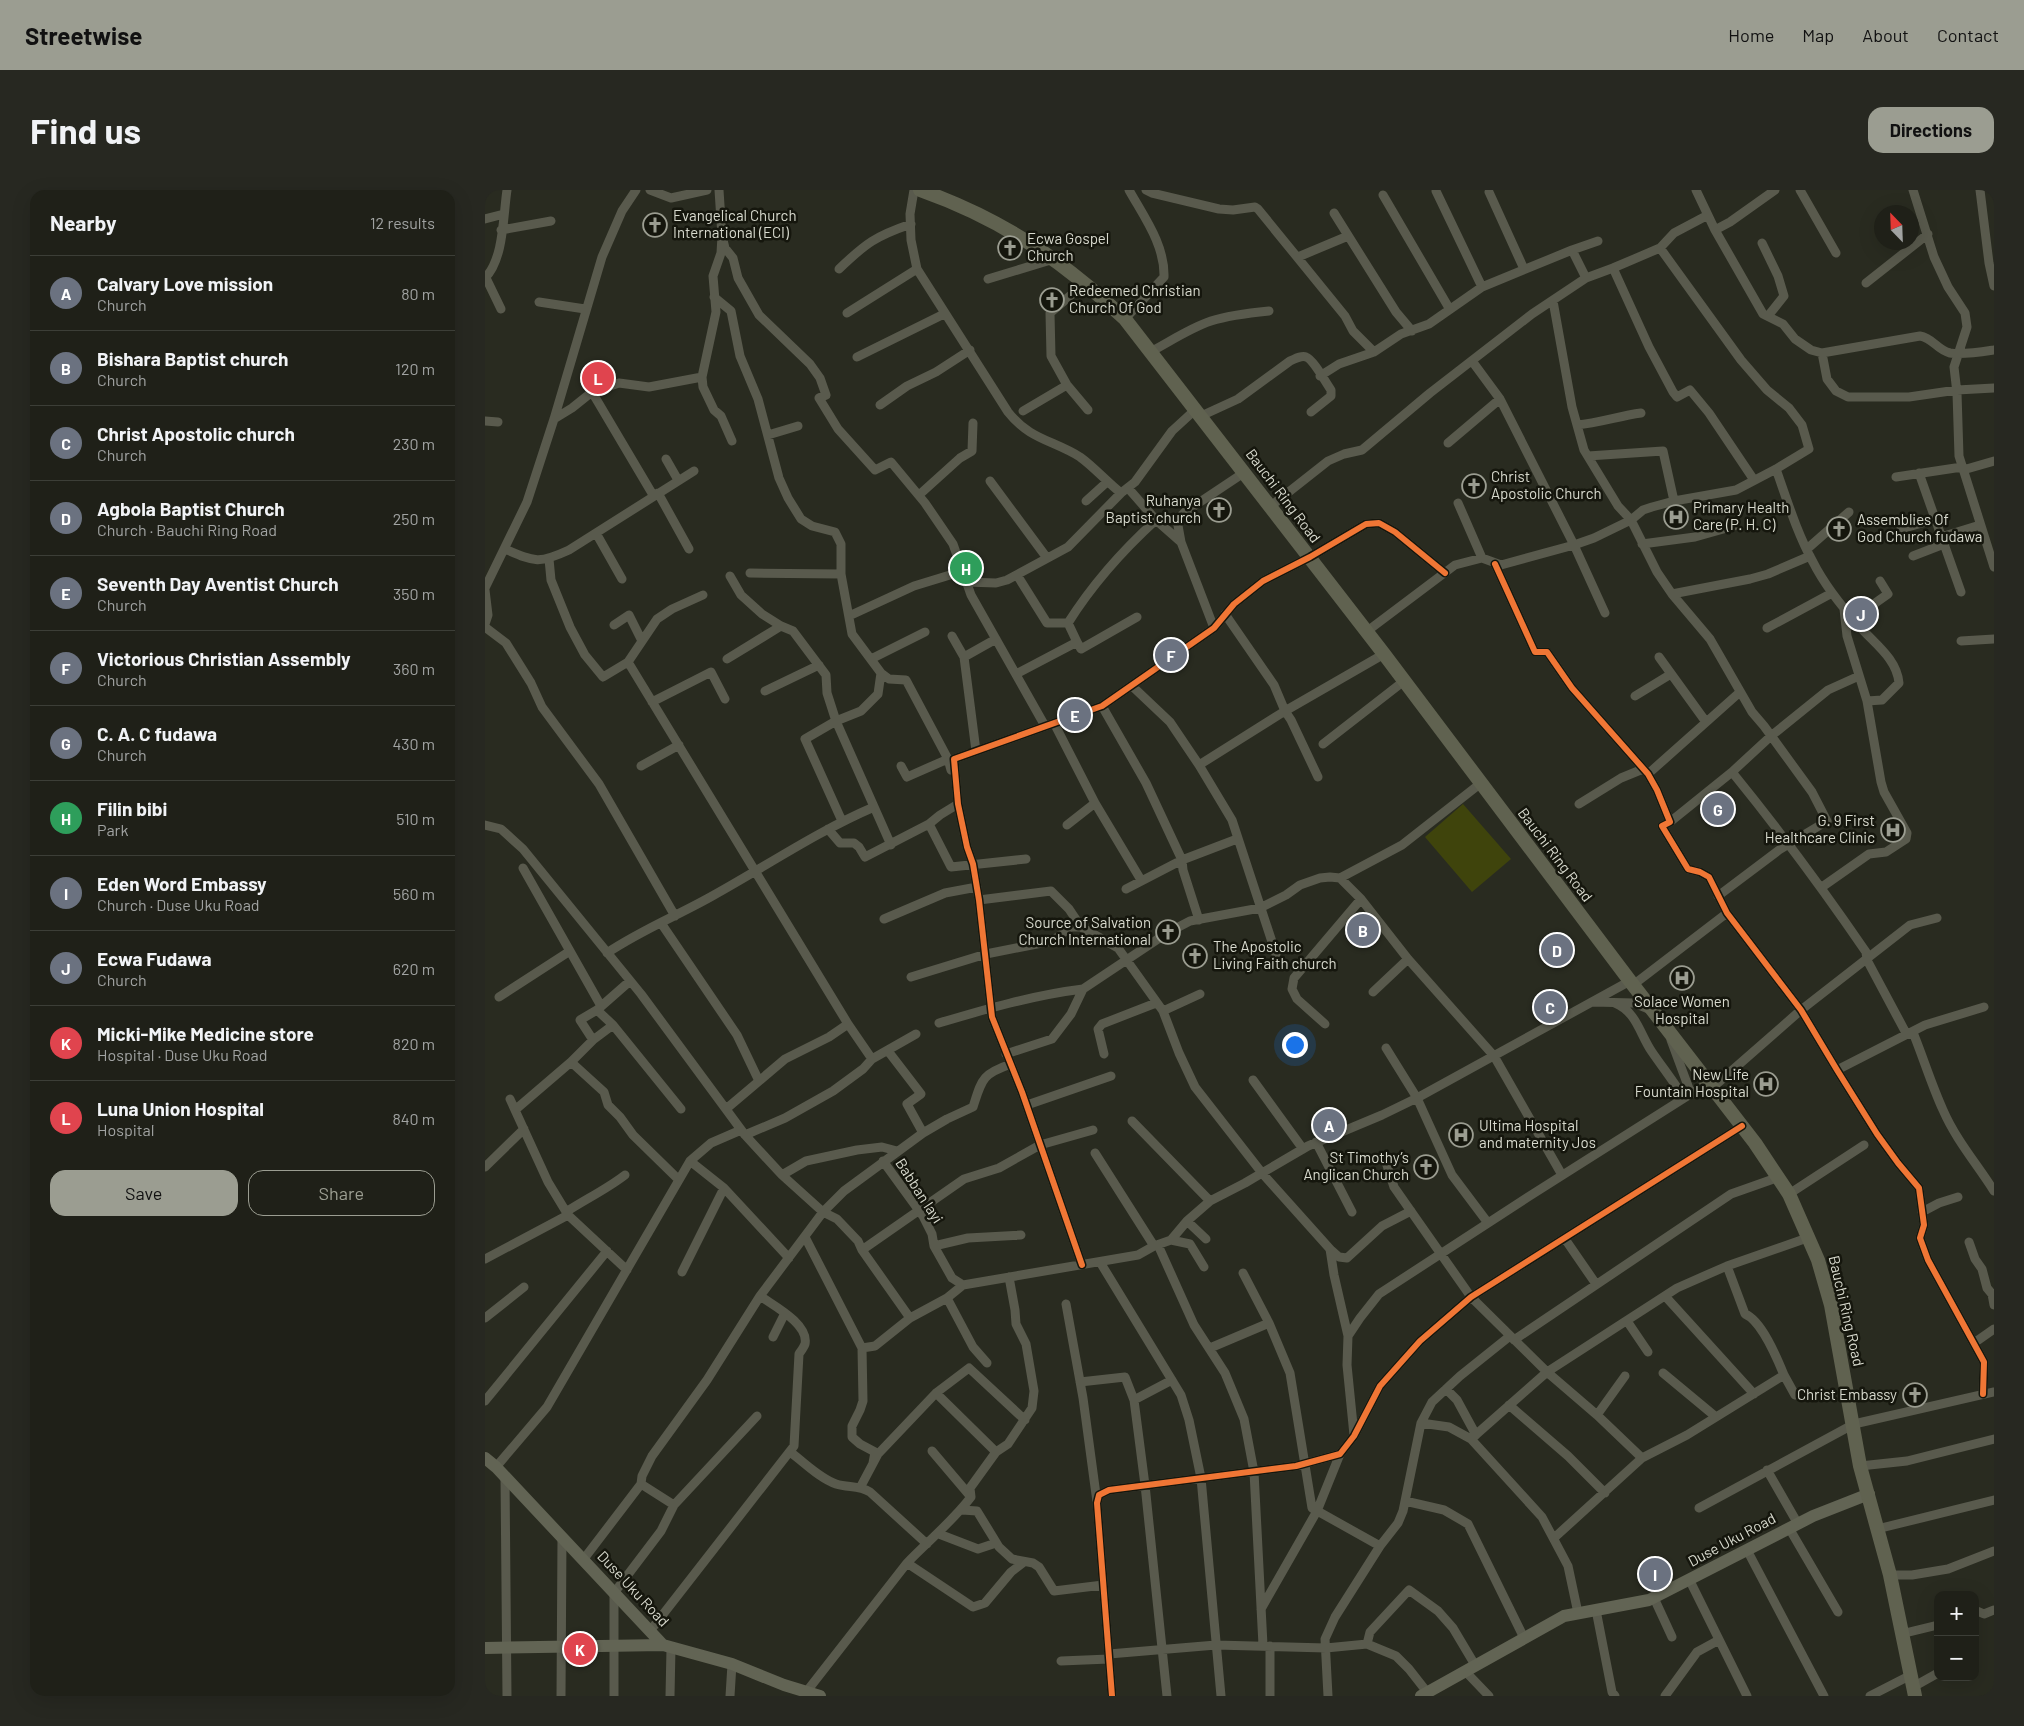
<!DOCTYPE html>
<meta charset="utf-8">
<style>
:root{--surface:#1f2018;--page:#272821;--text:#f1f3f6;--muted:#a1a3a2;--line:#3c3e37;--accent:#9b9d91}
body{margin:0;font-family:Barlow,sans-serif;background:var(--page);color:var(--text)}
.controls{position:absolute;right:15px;bottom:15px;display:grid;overflow:hidden;border-radius:10px;box-shadow:0 5px 20px #0002}
.controls button{width:45px;height:45px;display:grid;place-items:center;padding:0;border:0;border-bottom:1px solid var(--line);background:var(--surface);color:var(--text);font:25px sans-serif}
.compass{position:absolute;left:1389px;top:15px;width:45px;height:45px;border-radius:50%;background:var(--surface);box-shadow:0 5px 20px #0002;rotate:337deg}
.you{position:absolute;left:809px;top:854px;width:18px;height:18px;margin:-12px;border:4px solid #fff;border-radius:50%;background:#1a73e8;box-shadow:0 0 0 8px #1a73e833}
.badge{display:grid;place-items:center;width:32px;height:32px;border-radius:50%;background:var(--accent);color:#fff;font-size:16px;font-weight:700}
.pin{position:absolute;translate:-50% -50%;border:2px solid #fff;box-shadow:0 1px 5px #0006}
.list{margin:0;padding:0;list-style:none}
h2{display:flex;justify-content:space-between;align-items:center;height:65px;margin:0;padding:0 20px;font-size:21px}
h2 small{font-size:16px;font-weight:400;color:var(--muted)}
.list li{display:grid;grid-template-columns:32px 1fr auto;gap:15px;align-items:center;box-sizing:border-box;height:75px;padding:0 20px;border-top:1px solid var(--line)}
.list b{display:block;font-size:19px;white-space:nowrap}
.list p{margin:0;font-size:16px;white-space:nowrap;color:var(--muted)}
.list em{font-size:16px;font-style:normal;color:var(--muted)}
.actions{display:flex;gap:10px;padding:15px 20px}
.actions a{flex:1;padding:11px 0;border:1px solid var(--accent);border-radius:15px;text-align:center;font-size:18px;color:var(--accent)}
.actions .main{background:var(--accent);color:#111}
.map{position:relative;flex:none;width:1509px;height:1506px;overflow:hidden;border-radius:15px}
header{display:flex;align-items:center;gap:30px;box-sizing:border-box;height:70px;padding:0 25px;background:var(--accent);color:#111}
header strong{font-size:24px}
nav{display:flex;gap:28px;margin-inline-start:auto;font-size:18px}
.intro{display:flex;align-items:center;justify-content:space-between;box-sizing:border-box;height:120px;padding:0 30px}
h1{margin:0;font-size:35px}
.button{padding:12px 22px;border-radius:15px;background:var(--accent);color:#111;font-size:18px;font-weight:700}
main{display:flex;gap:30px;padding:0 30px}
aside{flex:1;background:var(--surface);border-radius:15px;box-shadow:0 5px 20px #0002}
.map>svg:first-child{display:block}
.green{fill:#3f440c}
.lines{fill:none;stroke-linecap:round;stroke-linejoin:round}
.street{stroke:#595a4d;stroke-width:9}
.secondary{stroke:#626454;stroke-width:12}
.primary{stroke:#606250;stroke-width:14}
.cycleway-casing{stroke:#15160d;stroke-width:9}
.cycleway{stroke:#f07635;stroke-width:6}
.labels{text-anchor:middle;stroke-width:5;stroke-linejoin:round;paint-order:stroke}
.poi-label{font-size:15px;fill:#d8dace;stroke:#15160d;text-anchor:start}
.street-label{font-size:15px;fill:#d8dace;stroke:#15160d}
</style>
<header>
<strong>Streetwise</strong>
<nav><a>Home</a><a>Map</a><a>About</a><a>Contact</a></nav>
</header>
<div class="intro"><h1>Find us</h1><a class="button">Directions</a></div>
<main>
<aside>
<h2>Nearby<small>12 results</small></h2>
<ul class="list">
<li><span class="badge" style="background:#6b7280">A</span><div><b>Calvary Love mission</b><p>Church</p></div><em>80 m</em></li>
<li><span class="badge" style="background:#6b7280">B</span><div><b>Bishara Baptist church</b><p>Church</p></div><em>120 m</em></li>
<li><span class="badge" style="background:#6b7280">C</span><div><b>Christ Apostolic church</b><p>Church</p></div><em>230 m</em></li>
<li><span class="badge" style="background:#6b7280">D</span><div><b>Agbola Baptist Church</b><p>Church · Bauchi Ring Road</p></div><em>250 m</em></li>
<li><span class="badge" style="background:#6b7280">E</span><div><b>Seventh Day Aventist Church</b><p>Church</p></div><em>350 m</em></li>
<li><span class="badge" style="background:#6b7280">F</span><div><b>Victorious Christian Assembly</b><p>Church</p></div><em>360 m</em></li>
<li><span class="badge" style="background:#6b7280">G</span><div><b>C. A. C fudawa</b><p>Church</p></div><em>430 m</em></li>
<li><span class="badge" style="background:#2e9e5b">H</span><div><b>Filin bibi</b><p>Park</p></div><em>510 m</em></li>
<li><span class="badge" style="background:#6b7280">I</span><div><b>Eden Word Embassy</b><p>Church · Duse Uku Road</p></div><em>560 m</em></li>
<li><span class="badge" style="background:#6b7280">J</span><div><b>Ecwa Fudawa</b><p>Church</p></div><em>620 m</em></li>
<li><span class="badge" style="background:#e0444e">K</span><div><b>Micki-Mike Medicine store</b><p>Hospital · Duse Uku Road</p></div><em>820 m</em></li>
<li><span class="badge" style="background:#e0444e">L</span><div><b>Luna Union Hospital</b><p>Hospital</p></div><em>840 m</em></li>
</ul>
<div class="actions"><a class="main">Save</a><a>Share</a></div>
</aside>
<div class="map">
<svg width="1509" height="1506" viewBox="0 0 1509 1506">
<rect width="100%" height="100%" fill="#292b20"/>
<path class="green" d="M978,614L1026,669L987,702L940,647Z"/>
<g class="lines">
<path class="street" d="M165,0L186,8L222,0
M234,0L237,46L236,63L228,86L231,122L217,187L218,197L229,220L236,226L247,251
M429,0L425,24L426,50L432,79L523,222C545,250 568,250 595,267C609,277 622,292 636,303
M661,0L667,3L734,19L748,20L770,17L773,19L860,126L868,141L889,162
M1211,0L1230,40L1278,124L1298,134L1310,149L1326,160L1337,163L1435,146C1448,148 1452,160 1465,163C1478,165 1496,162 1509,160
M1315,0L1351,63
M1428,0L1449,67L1463,97L1480,123L1482,137L1469,177L1472,203L1474,266L1509,377
M1495,0L1504,73L1509,96
M951,1L997,97
M1004,2L1039,79
M898,5L964,118
M849,23L911,122L927,141
M0,29L19,24
M16,40L66,31
M1230,40L1245,32L1290,0
M237,46L240,58L248,68L253,88L274,125L325,174L335,188L341,205L334,208L353,239L390,280L406,272L440,313L468,354L486,405L560,536
M1277,53L1293,86L1299,106L1283,126
M1087,60L1113,51
M813,67L863,46
M1128,78L1164,157L1188,202L1192,207L1205,200L1224,223L1269,290
M354,79C381,53 391,46 426,34
M0,88C19,69 18,26 22,0
M1,88L16,119
M503,89L569,69
M600,93L565,123L566,166L582,195L603,220
M1381,93L1443,44
M229,107L246,121L255,166L273,209L294,288L303,308L316,329L327,336L350,342L356,354V384L367,444L396,483L404,489L421,490L463,569L466,580
M1068,111L1087,217L1099,260L1133,316L1146,330L1172,382L1187,404L1225,449L1267,522L1279,536L1327,602L1342,631L1294,660L1233,706
M54,112L100,119
M362,123L432,79
M640,129L679,87C680,55 659,27 644,0
M667,161C686,151 705,138 726,131C745,125 764,123 784,121
M1337,163L1342,189L1351,201L1363,207H1424L1472,200L1509,198
M372,167L459,124
M987,171L1015,209L1089,355L1120,423
M835,186L854,174L889,162L916,144L944,134L997,97L1087,60L1101,88
M107,202L168,305
M395,215L422,196L451,182L485,160
M538,221L582,195
M716,226L753,209L805,171C810,169 816,165 821,167C828,169 841,193 846,200V206L826,222
M69,229L87,218L107,202L134,193L164,197L217,187
M0,231L13,232
M1092,235C1114,233 1134,226 1156,223
M283,245L313,236
M963,253L1015,209
M1103,266L1178,261L1189,311
M181,269L193,290
M1291,279C1302,310 1312,343 1328,372C1340,396 1358,418 1375,437C1390,454 1412,469 1414,493L1397,510L1382,511
M1478,280L1509,271
M1434,283L1476,402
M1411,287L1477,277
M505,291L562,368
M643,298L671,330L696,352L729,438
M173,303L204,359
M434,305L475,268L487,261L488,233
M601,311L622,292
M973,313L997,368
M786,316L843,271L859,264L877,260L945,203L1047,124L1101,88L1128,78L1175,58L1189,43L1223,25
M1416,339L1451,329
M111,343L137,389
M1456,347L1495,335
M696,352L692,330L700,322L760,282
M1157,354L1210,347L1249,336
M20,359C50,372 54,374 84,360L209,281
M1322,359L1364,322
M1428,366L1459,354
M64,369L66,390L85,437L100,465L118,487L143,472
M1010,374L1050,462H1062L1087,498L1163,584L1172,600L1185,632L1177,636L1203,679L1215,682L1224,687L1242,723L1316,820L1352,880L1392,944L1413,973L1434,998L1439,1035L1435,1048L1443,1070L1499,1172L1498,1204
M265,383L356,384
M532,385L562,433H583
M245,386L256,405L277,424L296,436L308,441L341,485L342,503L351,531L320,549L357,631
M482,392L511,393L522,390L583,357L636,303L650,292L687,241L711,219
M0,398L42,312L69,229L117,67L137,21L151,0
M0,400L3,425L0,434
M1187,404L1265,389L1283,384L1325,366
M218,405L187,419L172,429L143,472L363,834L387,869
M740,424L789,495L800,521L806,530L833,587
M364,426L429,396L478,381
M1369,428L1403,404L1395,391
M129,435L144,425L157,451
M0,437L21,453L46,493L57,517L114,594L190,726
M1282,438L1347,403
M881,442L970,375L997,368L1016,375L1089,355L1109,348L1146,330L1158,320L1167,317L1189,311L1251,300L1291,279L1324,259L1317,235L1304,218L1282,200L1256,170L1175,58
M467,446L479,467
M1476,451L1509,449
M592,452L596,459L652,427
M1174,467L1221,532
M242,469L296,436
M386,469L440,442
M396,483L393,504L376,521L351,531L406,655
M531,484L592,452L583,433C607,395 638,360 671,330
M647,496L685,532L714,575L747,630L791,764
M280,501L334,475
M1150,506L1186,484
M167,512L226,482L240,509
M617,516L661,593L697,670L698,680L714,730
M569,533L610,613L656,690
M838,554L919,491
M491,561L479,467L511,449
M714,575L800,521L899,464
M156,576L194,555
M416,576L422,587L463,569
M1247,582C1295,641 1338,699 1381,762L1382,770L1421,843L1429,845C1439,870 1447,896 1458,920C1471,950 1492,974 1509,1001
M1163,584L1255,502
M1094,614L1136,588L1158,579
M1185,632L1247,582L1286,546L1343,500L1374,486
M444,634L466,677L541,669
M0,635L16,639L38,659L156,804L260,945L297,985L338,1022L352,1029L373,1051L377,1060L425,1128L390,1156L377,1158
M582,635L610,613
M343,639L355,653H369L374,657L380,667L444,634L455,625L473,614
M38,678L116,816
M855,688L917,655L996,593
M1337,697L1384,664L1401,662L1421,649L1422,643L1399,602L1396,592L1382,511L1362,446L1359,419
M641,699L697,670L752,649
M494,710L566,701L584,719L596,737
M399,729L460,703L492,697
M176,733L252,845L274,891
M122,763C156,740 194,725 229,705C283,675 333,641 389,617
M426,787L501,764L567,751L586,737H596L633,758L678,821L694,863L710,897L777,983L845,1059L854,1067L862,1068L897,1036L926,1021
M1148,795L1242,723
M888,802L923,769
M14,807L85,761
M1108,812L1149,813L1166,820
M1130,813C1152,822 1155,845 1167,862C1178,878 1189,892 1199,908
M678,821L715,804
M454,833C501,819 549,805 598,799
M840,834L812,809L807,799L809,788L876,709
M128,835L196,919
M108,850L95,830L112,820
M1186,850L1206,904
M901,858L932,908L967,985L1003,1033
M403,861L436,904L422,914L438,943
M521,864L567,849L586,824L598,799L682,743L705,731L775,718L801,705L815,695L835,688L845,687L855,688L876,709L923,769L1009,866L1077,985
M619,864L613,839L617,834L671,813
M86,872L119,902L123,915L135,927L148,945L194,990
M1352,880L1440,835L1499,817
M768,890L818,959
M1227,898L1316,820L1425,735L1452,728
M25,909L63,992L83,1025L142,1080
M542,915L626,886
M241,919L300,869L344,847L363,834
M30,920L86,872L108,850L128,835L112,820L145,791
M647,931L725,1011
M260,945L300,928L348,901L378,879L387,869L431,844
M831,952L867,1022
M610,963L669,1056
M900,969L909,997L986,1107L1062,1182L1112,1225L1157,1268
M205,971L239,998L304,1068
M398,971L438,1026L447,1044L449,1056L467,1088L478,1095
M0,977L39,939
M297,985L321,971L372,960L397,957L412,961
M1304,1004L1379,955
M81,1022C101,1009 122,999 140,985
M1437,1022L1454,1013L1473,1007
M702,1031L721,1049
M320,1047L377,1158L378,1211L375,1220L367,1236V1247L375,1254L390,1262L388,1273
M1080,1049L1111,1094
M686,1050L705,1054L719,1077
M1484,1052L1490,1069L1497,1079L1502,1098L1507,1104L1509,1115
M673,1055L709,1135L740,1183L759,1229L769,1282L778,1455
M449,1056L483,1048L536,1045
M845,1059L849,1085L863,1146L862,1175L869,1245
M377,1060L479,989L514,978L555,955L608,940
M0,1069L83,1025
M615,1072L696,1205L704,1230L716,1288L736,1506
M597,1075L537,902L507,827L494,710L488,674L482,657L473,614L469,569L617,516L729,438L749,414L778,391L825,367L881,334L894,333L910,342L960,383
M197,1082L239,998
M758,1083L784,1133L805,1183L827,1318L895,1356
M1180,1106L1269,1204
M462,1108L488,1157L502,1173
M581,1114L598,1208L612,1312
M0,1128L39,1097
M425,1128L462,1108L478,1095L653,1065L669,1056L686,1050L702,1031L725,1011L760,993L823,956L897,925L932,908L1145,791
M1142,1131L1163,1162
M863,1146L875,1128L894,1104L1043,1007L1223,893
M288,1147L300,1123
M1029,1150L1246,1004L1294,987
M1489,1153L1509,1139
M725,1158L784,1133
M1178,1183L1231,1227
M1299,1185L1310,1205
M595,1192L640,1187L649,1210
M961,1199L972,1210L991,1245
M451,1203L511,1262
M0,1211L122,1061
M1024,1215L1083,1266L1120,1303
M1112,1225L1140,1186
M936,1233L964,1237L986,1249L1057,1327L1083,1376L1093,1423
M986,1249L1062,1182L1192,1098L1242,1076L1325,1047
M447,1261L486,1307
M305,1262C319,1272 334,1288 351,1294C363,1298 374,1295 385,1302L442,1354
M1375,1276L1422,1271L1509,1249
M11,1277L62,1217L205,971L226,953L256,940
M1282,1280L1313,1334
M20,1287L22,1506
M156,1294L189,1315
M376,1296L393,1264L451,1203L484,1178L540,1230
M920,1311L959,1320L983,1334L1039,1448
M1214,1318L1369,1234L1509,1202
M477,1320L492,1321L514,1357L527,1369L548,1373L554,1377L569,1401L618,1395
M1304,1338L1353,1422
M1392,1339L1509,1310
M454,1344L493,1359L511,1353
M1069,1348L1157,1268L1202,1245L1299,1185C1292,1168 1277,1131 1260,1124L1242,1076
M1262,1360L1339,1506
M98,1370L156,1294L157,1286L167,1266L222,1190L275,1106L338,1022L359,1001L438,943L462,929L488,917C497,889 497,884 526,874
M422,1373L488,1417L500,1413L526,1382L539,1372
M1405,1385H1427L1463,1379L1509,1361
M1205,1391L1262,1506
M1169,1408L1187,1447
M776,1419L832,1321L855,1264
M1111,1420L1127,1502L1130,1506
M1490,1420L1499,1424L1509,1420
M165,1441L309,1256L314,1164C316,1161 319,1157 320,1154C324,1134 289,1116 275,1106
M1416,1444L1453,1435
M882,1454L885,1442L924,1400L953,1421L968,1438L990,1475
M785,1456V1506
M624,1464L731,1455L841,1458L882,1454L911,1466L924,1479L942,1502
M576,1471L624,1469
M980,1481L1004,1506
M1428,1497L1453,1483
M322,1501L422,1373C443,1351 467,1332 486,1307L485,1298L511,1262L523,1254L547,1218L549,1201L541,1154L531,1134L530,1120L524,1087
M76,1506L77,1347
M129,1506V1403L176,1341L189,1315L272,1226
M185,1506L186,1458
M245,1506L247,1474
M627,1506L612,1313L614,1305L624,1300L811,1276L855,1264L869,1246L895,1196L935,1151L986,1107L1257,936
M682,1506L660,1295L649,1210L687,1190
M843,1506L840,1449L850,1427L895,1356L913,1333L918,1321L936,1233L947,1212L975,1186L1025,1146
M1180,1506L1212,1462L1234,1450
M1385,1506L1426,1485"/>
<path class="secondary" d="M0,1268L11,1277L178,1455L247,1474L299,1495L335,1506
M0,1458L178,1455
M936,1506L1079,1426L1164,1410L1328,1326L1384,1304"/>
<path class="primary" d="M435,0C517,29 577,70 640,129L899,464L1145,791L1270,953L1304,1004L1333,1070L1346,1115L1375,1276L1405,1385L1430,1506"/>
<g class="cycleway-casing">
<path id="cycleway" d="M1010,374L1050,462H1062L1087,498L1163,584L1172,600L1185,632L1177,636L1203,679L1215,682L1224,687L1242,723L1316,820L1352,880L1392,944L1413,973L1434,998L1439,1035L1435,1048L1443,1070L1499,1172L1498,1204
M597,1075L537,902L507,827L494,710L488,674L482,657L473,614L469,569L617,516L729,438L749,414L778,391L825,367L881,334L894,333L910,342L960,383
M627,1506L612,1313L614,1305L624,1300L811,1276L855,1264L869,1246L895,1196L935,1151L986,1107L1257,936"/>
</g>
<use href="#cycleway" class="cycleway"/>
</g>
<defs>
<g id="church-ring" transform="scale(1.25)"><circle r="9.5" fill="#15160d" stroke="#9b9d91" stroke-width="1.5"/><path d="M-1.2-6h2.4v3.5h3.3v2.4h-3.3V6h-2.4V-.1h-3.3v-2.4h3.3Z" fill="#9b9d91"/></g>
<g id="hospital-ring" transform="scale(1.25)"><circle r="9.5" fill="#15160d" stroke="#9b9d91" stroke-width="1.5"/><path d="M-5-5h3v3.5h4V-5h3V5h-3V1.5h-4V5h-3Z" fill="#9b9d91"/></g>
</defs>
<g fill-rule="evenodd">
<use href="#church-ring" x="170" y="35"/>
<use href="#church-ring" x="525" y="58"/>
<use href="#church-ring" x="567" y="110"/>
<use href="#church-ring" x="989" y="296"/>
<use href="#church-ring" x="734" y="320"/>
<use href="#hospital-ring" x="1191" y="327"/>
<use href="#church-ring" x="1354" y="339"/>
<use href="#hospital-ring" x="1408" y="640"/>
<use href="#church-ring" x="683" y="742"/>
<use href="#church-ring" x="710" y="766"/>
<use href="#hospital-ring" x="1197" y="788"/>
<use href="#hospital-ring" x="1281" y="894"/>
<use href="#hospital-ring" x="976" y="945"/>
<use href="#church-ring" x="941" y="977"/>
<use href="#church-ring" x="1430" y="1205"/>
</g>
<g class="labels">
<g class="poi-label">
<text x="188" y="31">Evangelical Church<tspan x="188" dy="17">International (ECI)</tspan></text>
<text x="542" y="54">Ecwa Gospel<tspan x="542" dy="17">Church</tspan></text>
<text x="584" y="106">Redeemed Christian<tspan x="584" dy="17">Church Of God</tspan></text>
<text x="1006" y="292">Christ<tspan x="1006" dy="17">Apostolic Church</tspan></text>
<text x="716" y="316" text-anchor="end">Ruhanya<tspan x="716" dy="17">Baptist church</tspan></text>
<text x="1208" y="323">Primary Health<tspan x="1208" dy="17">Care (P. H. C)</tspan></text>
<text x="1372" y="335">Assemblies Of<tspan x="1372" dy="17">God Church fudawa</tspan></text>
<text x="1390" y="636" text-anchor="end">G. 9 First<tspan x="1390" dy="17">Healthcare Clinic</tspan></text>
<text x="666" y="738" text-anchor="end">Source of Salvation<tspan x="666" dy="17">Church International</tspan></text>
<text x="728" y="762">The Apostolic<tspan x="728" dy="17">Living Faith church</tspan></text>
<text x="1197" y="817" text-anchor="middle">Solace Women<tspan x="1197" dy="17">Hospital</tspan></text>
<text x="1264" y="890" text-anchor="end">New Life<tspan x="1264" dy="17">Fountain Hospital</tspan></text>
<text x="994" y="941">Ultima Hospital<tspan x="994" dy="17">and maternity Jos</tspan></text>
<text x="924" y="973" text-anchor="end">St Timothy’s<tspan x="924" dy="17">Anglican Church</tspan></text>
<text x="1412" y="1210" text-anchor="end">Christ Embassy</text>
</g>
<g class="street-label">
<text transform="translate(798 306) rotate(53)" y="5">Bauchi Ring Road</text>
<text transform="translate(1070 665) rotate(53)" y="5">Bauchi Ring Road</text>
<text transform="translate(434 1001) rotate(57)" y="5">Babban layi</text>
<text transform="translate(1361 1121) rotate(77)" y="5">Bauchi Ring Road</text>
<text transform="translate(1247 1350) rotate(-28)" y="5">Duse Uku Road</text>
<text transform="translate(148 1399) rotate(47)" y="5">Duse Uku Road</text>
</g>
</g>
</svg>
<div class="controls">
<button>+</button>
<button>−</button>
</div>
<svg class="compass" viewBox="-18 -18 36 36"><path d="M0-13l5 13h-10z" fill="#e53935"/><path d="M0 13l5-13h-10z" fill="#a1a3a2"/></svg>
<div class="you"></div>
<div class="pin badge" style="left:844px;top:935px;background:#6b7280">A</div>
<div class="pin badge" style="left:878px;top:740px;background:#6b7280">B</div>
<div class="pin badge" style="left:1065px;top:817px;background:#6b7280">C</div>
<div class="pin badge" style="left:1072px;top:760px;background:#6b7280">D</div>
<div class="pin badge" style="left:590px;top:525px;background:#6b7280">E</div>
<div class="pin badge" style="left:686px;top:465px;background:#6b7280">F</div>
<div class="pin badge" style="left:1233px;top:619px;background:#6b7280">G</div>
<div class="pin badge" style="left:481px;top:378px;background:#2e9e5b">H</div>
<div class="pin badge" style="left:1170px;top:1384px;background:#6b7280">I</div>
<div class="pin badge" style="left:1376px;top:424px;background:#6b7280">J</div>
<div class="pin badge" style="left:95px;top:1459px;background:#e0444e">K</div>
<div class="pin badge" style="left:113px;top:188px;background:#e0444e">L</div>
</div>
</main>
